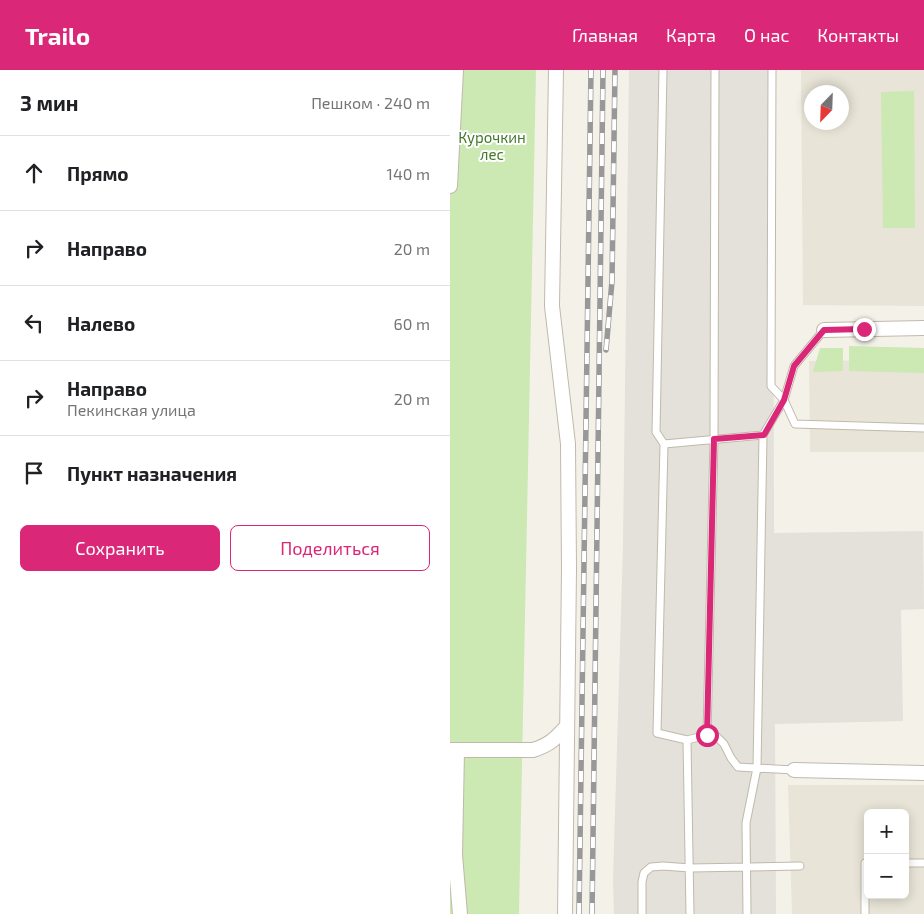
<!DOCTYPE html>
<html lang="ru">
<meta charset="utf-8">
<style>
:root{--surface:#fff;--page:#f6f6f6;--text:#202124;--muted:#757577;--line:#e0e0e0;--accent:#db2777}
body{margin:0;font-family:"Exo 2",sans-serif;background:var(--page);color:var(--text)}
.controls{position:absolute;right:15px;bottom:15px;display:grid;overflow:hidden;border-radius:8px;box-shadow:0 2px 12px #0003}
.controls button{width:45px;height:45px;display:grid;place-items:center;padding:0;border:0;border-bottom:1px solid var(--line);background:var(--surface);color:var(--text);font:25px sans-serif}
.compass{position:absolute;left:354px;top:15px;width:45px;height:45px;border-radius:50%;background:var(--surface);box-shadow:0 2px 12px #0003;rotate:203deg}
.stop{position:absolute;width:15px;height:15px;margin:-11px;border:4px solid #db2777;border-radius:50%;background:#fff}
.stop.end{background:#db2777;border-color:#fff;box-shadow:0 1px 5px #0008}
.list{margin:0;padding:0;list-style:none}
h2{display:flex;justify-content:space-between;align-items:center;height:65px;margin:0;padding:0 20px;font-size:21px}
h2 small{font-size:16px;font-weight:400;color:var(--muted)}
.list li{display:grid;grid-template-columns:32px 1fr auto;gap:15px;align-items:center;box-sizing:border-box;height:75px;padding:0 20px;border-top:1px solid var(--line)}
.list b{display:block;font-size:19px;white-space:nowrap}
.list p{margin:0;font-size:16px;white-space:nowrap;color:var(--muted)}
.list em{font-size:16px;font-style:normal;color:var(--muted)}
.actions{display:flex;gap:10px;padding:15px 20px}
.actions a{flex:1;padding:11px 0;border:1px solid var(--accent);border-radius:8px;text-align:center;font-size:18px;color:var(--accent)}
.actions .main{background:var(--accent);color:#fff}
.icon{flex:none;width:28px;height:28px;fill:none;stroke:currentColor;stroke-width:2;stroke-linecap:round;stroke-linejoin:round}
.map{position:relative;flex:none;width:474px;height:844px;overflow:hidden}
header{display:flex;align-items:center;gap:30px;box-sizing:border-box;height:70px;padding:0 25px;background:var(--accent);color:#fff}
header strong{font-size:24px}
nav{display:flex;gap:28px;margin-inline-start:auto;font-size:18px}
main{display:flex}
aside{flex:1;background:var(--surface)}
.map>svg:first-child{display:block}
.residential{fill:#e8e4d7;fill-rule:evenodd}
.industrial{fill:#e4e0da}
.green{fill:#cce8b3}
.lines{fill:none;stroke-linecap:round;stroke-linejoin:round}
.service-casing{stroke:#c0baab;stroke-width:9}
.minor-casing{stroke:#c0baab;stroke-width:16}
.service{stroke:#fff;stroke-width:7}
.minor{stroke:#fff;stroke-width:14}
.rail-casing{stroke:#989898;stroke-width:5.5}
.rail{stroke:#fff;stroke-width:4;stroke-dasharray:11;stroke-linecap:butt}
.route{stroke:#db2777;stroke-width:6}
.labels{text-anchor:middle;stroke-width:4;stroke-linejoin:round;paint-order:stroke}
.park-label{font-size:15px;fill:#44792b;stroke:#fff}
</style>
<header>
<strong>Trailo</strong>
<nav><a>Главная</a><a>Карта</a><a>О нас</a><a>Контакты</a></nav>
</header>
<main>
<aside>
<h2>3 мин<small>Пешком · 240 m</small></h2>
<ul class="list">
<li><svg class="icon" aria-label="ahead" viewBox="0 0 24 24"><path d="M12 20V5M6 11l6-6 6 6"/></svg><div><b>Прямо</b></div><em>140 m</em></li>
<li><svg class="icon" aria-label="right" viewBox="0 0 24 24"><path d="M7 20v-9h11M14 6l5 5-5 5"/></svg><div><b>Направо</b></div><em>20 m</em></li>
<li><svg class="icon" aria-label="left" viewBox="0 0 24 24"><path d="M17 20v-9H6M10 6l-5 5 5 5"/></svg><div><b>Налево</b></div><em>60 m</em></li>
<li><svg class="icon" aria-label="right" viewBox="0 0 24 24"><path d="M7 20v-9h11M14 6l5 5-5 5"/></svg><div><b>Направо</b><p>Пекинская улица</p></div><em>20 m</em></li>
<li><svg class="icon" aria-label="arrive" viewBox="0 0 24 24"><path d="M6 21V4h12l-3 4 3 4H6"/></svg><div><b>Пункт назначения</b></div></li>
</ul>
<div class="actions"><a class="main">Сохранить</a><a>Поделиться</a></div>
</aside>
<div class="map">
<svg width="474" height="844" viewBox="0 0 474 844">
<rect width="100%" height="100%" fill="#f4f1e9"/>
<path class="residential" d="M351,0H474V236L353,235ZM362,22H392V52H362Z
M474,290V382H360L359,291Z
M338,715H474V844H342ZM418,743H455V825H418Z"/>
<path class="industrial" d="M179,0H323L324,463L473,461L474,539L451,540L453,651L325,654L326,844H164L163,811L173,476Z"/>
<path class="green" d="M0,0H86L69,844H0Z
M464,21L465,158H433L431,22Z
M399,276L474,278V303L399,301Z
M370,278H393V301L363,302Z"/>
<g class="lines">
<g class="service-casing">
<path id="service" d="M213,0L206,362L214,374L207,663L237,670L257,665L267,667L274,674L281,688L288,697L344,700
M374,260L344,296L334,330L345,354L474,358
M214,374L313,365
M257,665L264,369L265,0
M237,670L240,844
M455,793H474
M192,844V812L194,803L201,797L213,796L240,798L350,796
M297,844L296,753L307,698L313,365L334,330L321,316L322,0
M415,844V793H418"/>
</g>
<g class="minor-casing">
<path id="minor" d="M106,0L102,236L118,374L119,499L115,844
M0,116L6,0
M374,260L474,258
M0,680H83C100,675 106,668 117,656
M7,680L5,785L10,844
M344,700L474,703"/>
</g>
<use href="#service" class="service"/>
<use href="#minor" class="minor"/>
<g class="rail-casing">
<path id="rail" d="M156,280L162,211L165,0
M129,844L141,0
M142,844L153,0"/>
</g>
<use href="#rail" class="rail"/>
</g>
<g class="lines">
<path class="route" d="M257,665L264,369L314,365L334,330L344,296L374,260L414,259"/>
</g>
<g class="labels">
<g class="park-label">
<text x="42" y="73">Курочкин<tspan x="42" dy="17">лес</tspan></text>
</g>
</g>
</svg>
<div class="controls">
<button>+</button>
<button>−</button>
</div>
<svg class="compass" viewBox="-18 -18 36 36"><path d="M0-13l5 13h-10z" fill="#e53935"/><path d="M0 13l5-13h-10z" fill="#757577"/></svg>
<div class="stop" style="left:257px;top:665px"></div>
<div class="stop end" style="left:414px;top:259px"></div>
</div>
</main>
